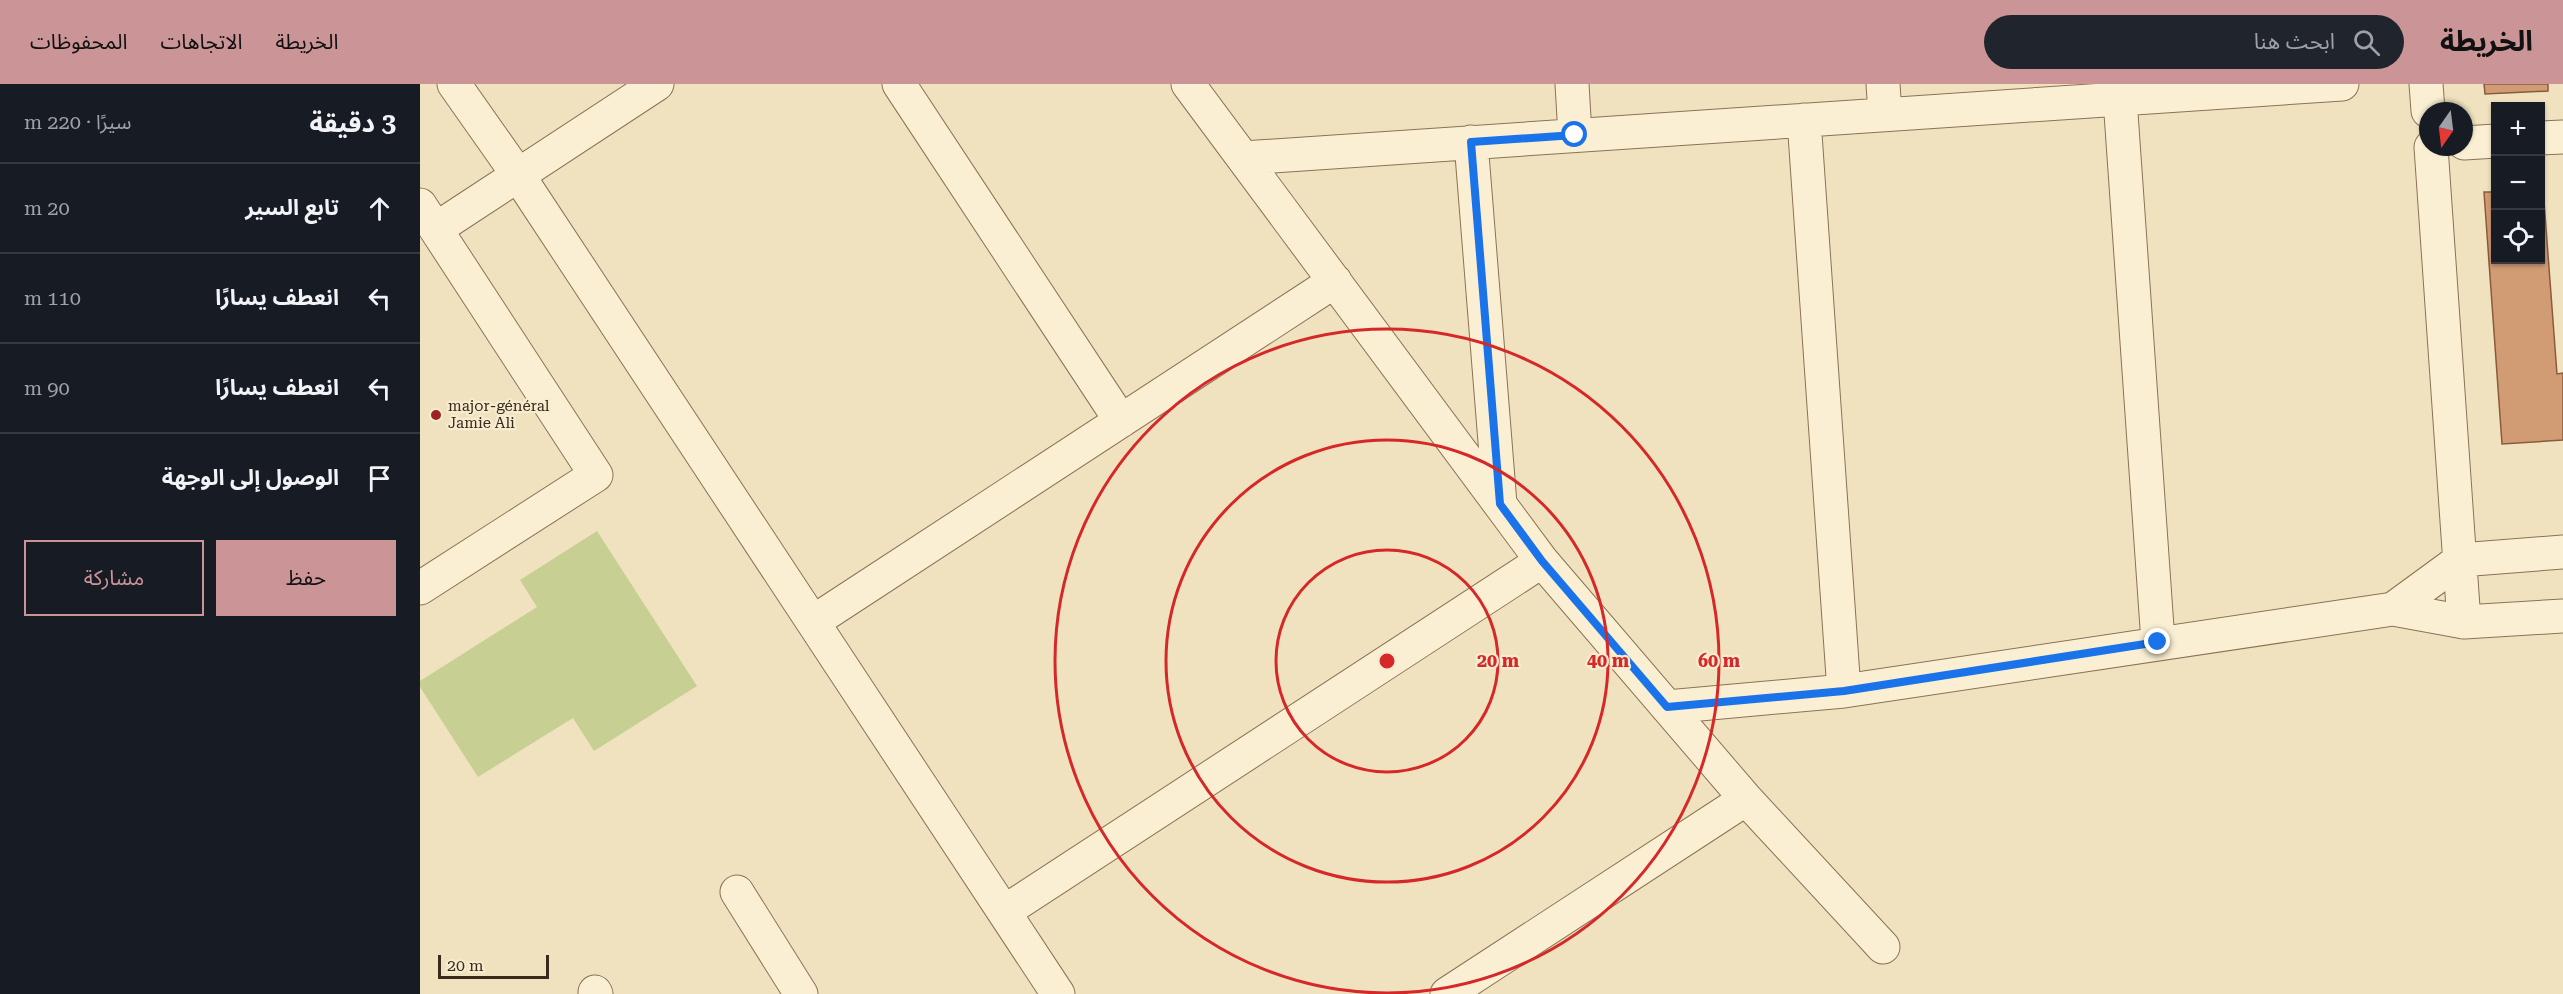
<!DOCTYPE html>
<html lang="ar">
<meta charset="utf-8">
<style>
:root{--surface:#171b24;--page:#20242c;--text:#f1f3f6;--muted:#9ea1a6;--line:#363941;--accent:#cb9597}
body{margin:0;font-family:"Roboto Serif","Noto Sans Arabic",serif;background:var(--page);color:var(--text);direction:rtl}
.controls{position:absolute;right:18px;top:18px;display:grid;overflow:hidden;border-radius:0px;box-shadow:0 2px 4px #0004}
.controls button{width:54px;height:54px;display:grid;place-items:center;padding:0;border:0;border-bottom:2px solid var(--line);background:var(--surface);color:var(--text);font:30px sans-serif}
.compass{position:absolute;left:1999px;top:18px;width:54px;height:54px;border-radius:50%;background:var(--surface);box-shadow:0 2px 4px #0004;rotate:194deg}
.scale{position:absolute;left:18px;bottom:15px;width:111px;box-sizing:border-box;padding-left:6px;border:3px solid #392a1c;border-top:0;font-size:16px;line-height:21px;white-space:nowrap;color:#392a1c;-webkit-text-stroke:4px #f7eccf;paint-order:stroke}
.stop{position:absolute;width:18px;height:18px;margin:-14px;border:4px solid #1a73e8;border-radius:50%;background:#fff}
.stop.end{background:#1a73e8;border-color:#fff;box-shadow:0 2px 6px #0008}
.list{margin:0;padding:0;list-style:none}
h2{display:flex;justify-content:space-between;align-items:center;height:78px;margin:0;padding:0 24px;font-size:26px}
h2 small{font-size:20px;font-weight:400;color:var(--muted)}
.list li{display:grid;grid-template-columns:39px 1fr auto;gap:18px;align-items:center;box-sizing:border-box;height:90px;padding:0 24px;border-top:2px solid var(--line)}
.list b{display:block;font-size:22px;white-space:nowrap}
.list em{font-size:20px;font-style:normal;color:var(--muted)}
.actions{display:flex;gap:12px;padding:18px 24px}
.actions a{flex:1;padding:14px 0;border:2px solid var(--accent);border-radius:0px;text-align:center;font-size:21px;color:var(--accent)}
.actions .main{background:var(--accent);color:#111}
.icon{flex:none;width:33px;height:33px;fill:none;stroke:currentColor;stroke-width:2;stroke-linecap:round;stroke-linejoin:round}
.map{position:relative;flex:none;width:2143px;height:910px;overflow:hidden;direction:ltr}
header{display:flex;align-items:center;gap:36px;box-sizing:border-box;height:84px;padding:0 30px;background:var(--accent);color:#111}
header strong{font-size:28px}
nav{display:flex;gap:33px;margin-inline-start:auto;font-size:21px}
.search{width:420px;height:54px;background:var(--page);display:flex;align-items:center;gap:15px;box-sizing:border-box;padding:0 21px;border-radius:33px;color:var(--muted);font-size:22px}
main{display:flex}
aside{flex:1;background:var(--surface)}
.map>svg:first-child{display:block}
.green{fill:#c7cf93}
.building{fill:#d19b73;stroke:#8a5b3b;stroke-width:1.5}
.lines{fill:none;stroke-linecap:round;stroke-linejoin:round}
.minor-casing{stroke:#8a7256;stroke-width:35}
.minor{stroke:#fbefd3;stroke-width:33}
.route{stroke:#1a73e8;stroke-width:8}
.ring{fill:none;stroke:#d62828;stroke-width:3}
.poi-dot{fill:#9c2323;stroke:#f7eccf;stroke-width:2}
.labels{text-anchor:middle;stroke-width:4.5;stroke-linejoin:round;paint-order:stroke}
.poi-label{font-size:15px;fill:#392a1c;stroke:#f7eccf;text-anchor:start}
.centre{fill:#d62828;stroke:#f7eccf;stroke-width:3}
.ring-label{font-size:18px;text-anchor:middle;font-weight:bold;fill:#d62828;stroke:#f7eccf;stroke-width:4.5;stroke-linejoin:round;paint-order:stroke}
</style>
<header>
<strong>الخريطة</strong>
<div class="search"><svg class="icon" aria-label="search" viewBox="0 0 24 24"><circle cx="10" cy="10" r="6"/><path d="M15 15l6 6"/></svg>ابحث هنا</div>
<nav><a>الخريطة</a><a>الاتجاهات</a><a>المحفوظات</a></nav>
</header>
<main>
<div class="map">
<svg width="2143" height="910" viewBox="0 0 2143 910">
<rect width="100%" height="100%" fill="#f0e2bf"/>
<path class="green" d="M177,447L277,602L174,667L153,634L58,693L0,603V597L117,523L100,496Z"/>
<path class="building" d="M2064,0H2128V7L2065,10Z
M2120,104H2123L2137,290L2143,289V356L2082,360L2064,108H2076V176H2120Z"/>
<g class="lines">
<g class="minor-casing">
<path id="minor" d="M34,0L98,91L638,910
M479,0L701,337
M768,0L1122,477L1326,715L1463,863
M1152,0L1155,51
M1463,0L1465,30
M2006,0L2008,27
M1700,15L1738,558
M1384,36L1424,607
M2120,54L2143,53
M1051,58L1080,420
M2044,59L2076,57
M2011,63L2044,538
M823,74L1922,0
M0,121L176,391L0,504
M16,145L237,0
M1973,525L2040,476L2143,468
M393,538L915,197
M1247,623L1424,607L1973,525L2044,538L2143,532
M317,808L381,910
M584,828L1122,477
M175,908L176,910
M1027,910L1326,715"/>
</g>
<use href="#minor" class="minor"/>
</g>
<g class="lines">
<path class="route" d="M1155,51L1051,58L1080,420L1122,477L1247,623L1424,607L1738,558"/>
</g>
<g class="ring">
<circle cx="967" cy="577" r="111"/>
<circle cx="967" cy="577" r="221"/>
<circle cx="967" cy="577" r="332"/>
</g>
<circle class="poi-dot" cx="16" cy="331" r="6"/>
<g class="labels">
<g class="poi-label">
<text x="28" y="327">major-général<tspan x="28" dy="17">Jamie Ali</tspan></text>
</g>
</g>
<circle cx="967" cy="577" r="9" class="centre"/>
<g class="ring-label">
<text x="1078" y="583">20 m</text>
<text x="1188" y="583">40 m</text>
<text x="1299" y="583">60 m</text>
</g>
</svg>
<div class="controls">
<button>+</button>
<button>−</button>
<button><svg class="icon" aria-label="locate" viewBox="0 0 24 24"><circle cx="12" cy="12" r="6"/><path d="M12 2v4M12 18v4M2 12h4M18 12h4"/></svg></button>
</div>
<svg class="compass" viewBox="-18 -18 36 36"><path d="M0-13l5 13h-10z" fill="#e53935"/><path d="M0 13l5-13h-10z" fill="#9ea1a6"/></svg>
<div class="scale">20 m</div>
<div class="stop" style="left:1155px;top:51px"></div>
<div class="stop end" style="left:1738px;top:558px"></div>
</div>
<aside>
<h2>3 دقيقة<small>سيرًا · 220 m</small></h2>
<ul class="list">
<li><svg class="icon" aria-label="ahead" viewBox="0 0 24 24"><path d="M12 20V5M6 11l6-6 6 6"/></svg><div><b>تابع السير</b></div><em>20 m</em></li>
<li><svg class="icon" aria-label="left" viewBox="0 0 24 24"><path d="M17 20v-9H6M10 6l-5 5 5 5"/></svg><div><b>انعطف يسارًا</b></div><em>110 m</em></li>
<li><svg class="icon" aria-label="left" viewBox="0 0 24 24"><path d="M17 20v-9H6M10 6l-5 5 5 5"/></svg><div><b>انعطف يسارًا</b></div><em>90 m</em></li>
<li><svg class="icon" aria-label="arrive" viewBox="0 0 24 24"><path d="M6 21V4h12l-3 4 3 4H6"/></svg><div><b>الوصول إلى الوجهة</b></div></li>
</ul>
<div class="actions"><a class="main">حفظ</a><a>مشاركة</a></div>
</aside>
</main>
